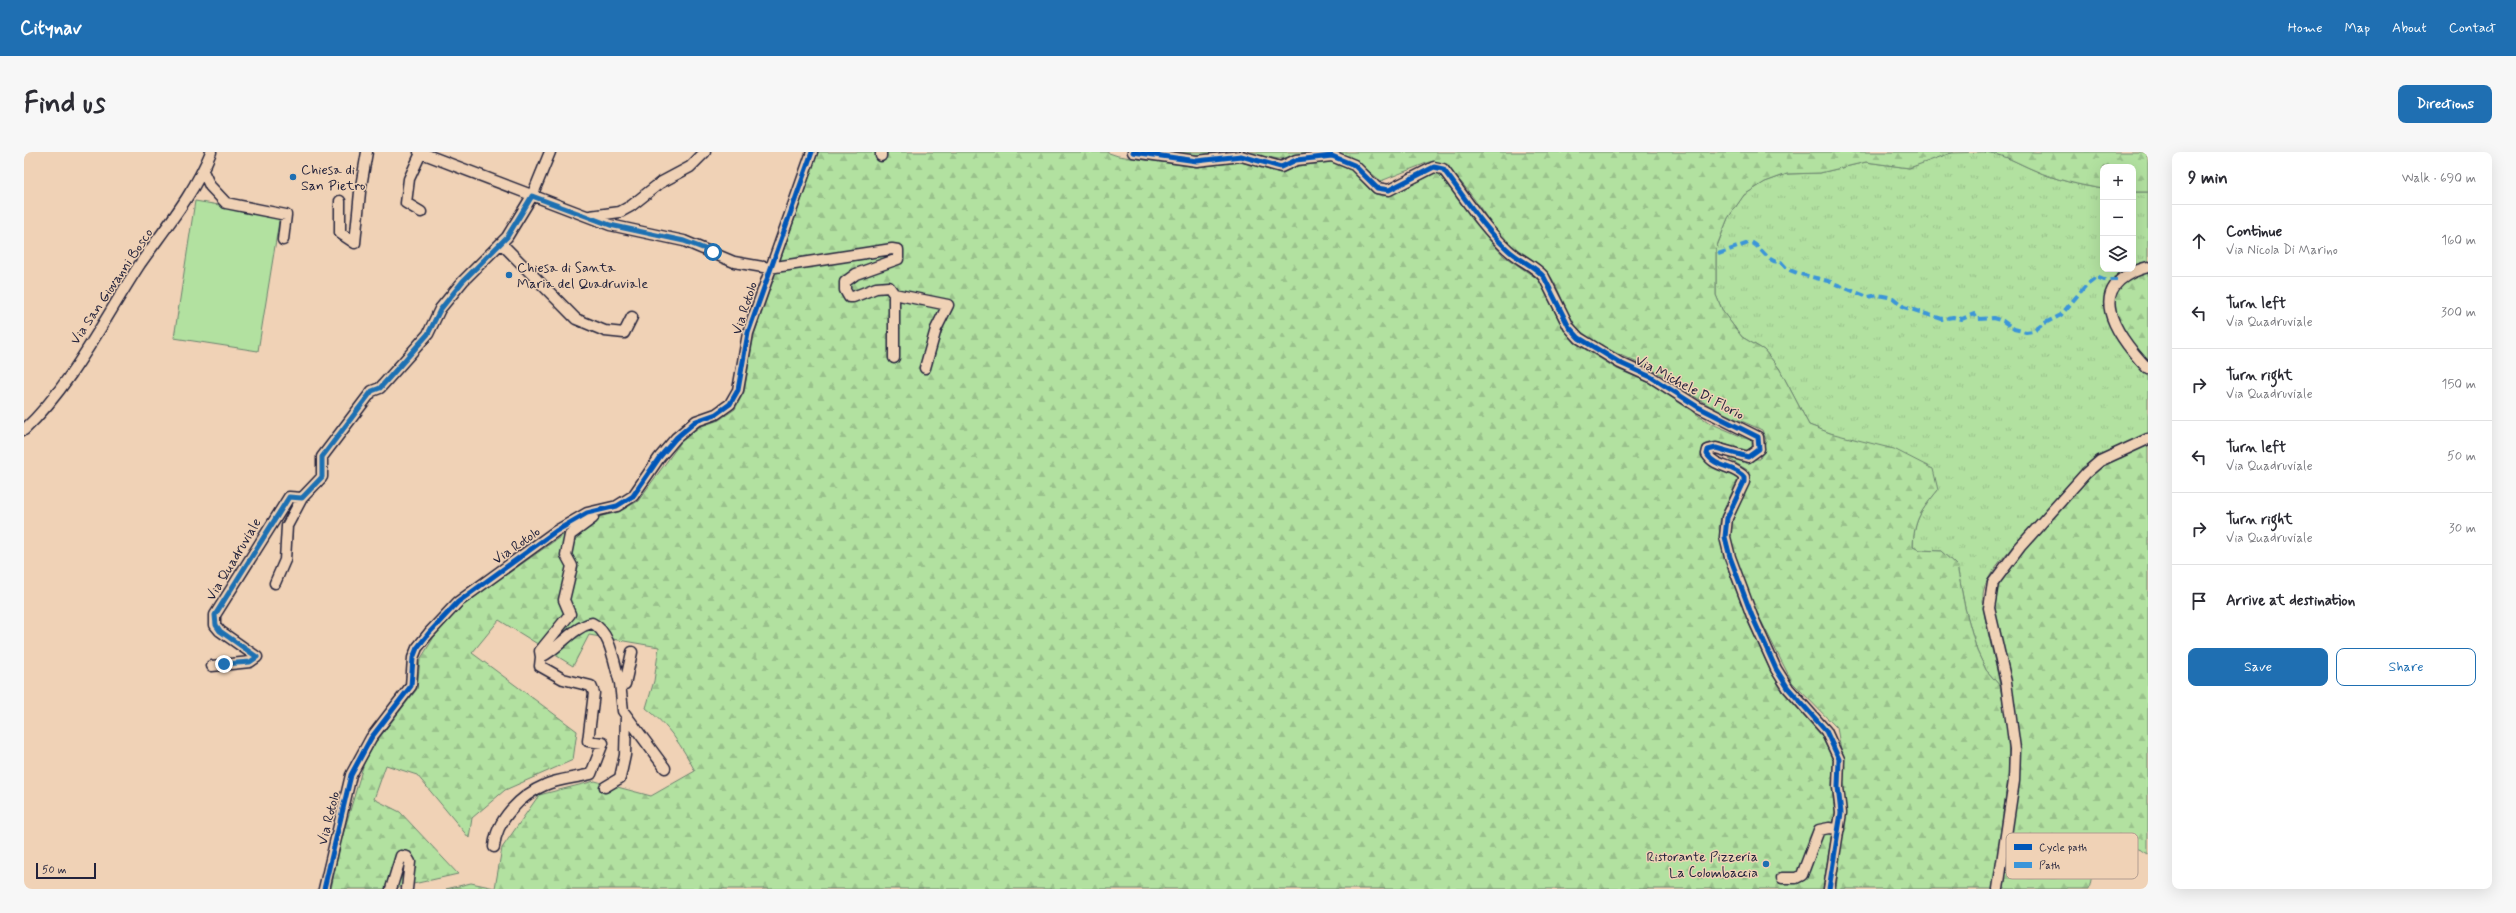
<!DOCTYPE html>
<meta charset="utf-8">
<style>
:root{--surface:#fff;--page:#f7f7f7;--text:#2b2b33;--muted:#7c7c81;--line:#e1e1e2;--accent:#1f6fb2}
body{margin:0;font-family:Mynerve,sans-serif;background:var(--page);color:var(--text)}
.controls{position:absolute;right:12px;top:12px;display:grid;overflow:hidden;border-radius:8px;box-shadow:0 4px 16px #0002}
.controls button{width:36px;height:36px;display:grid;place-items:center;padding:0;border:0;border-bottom:1px solid var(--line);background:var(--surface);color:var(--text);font:20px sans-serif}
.scale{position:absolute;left:12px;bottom:10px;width:60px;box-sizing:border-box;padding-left:4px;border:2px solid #22223b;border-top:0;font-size:11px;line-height:14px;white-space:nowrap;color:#22223b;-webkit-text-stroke:3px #f0d2b6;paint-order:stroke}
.stop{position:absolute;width:12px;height:12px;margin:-9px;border:3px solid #1f6fb2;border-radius:50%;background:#fff}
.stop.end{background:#1f6fb2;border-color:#fff;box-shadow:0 1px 4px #0008}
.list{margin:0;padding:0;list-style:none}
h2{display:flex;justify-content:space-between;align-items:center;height:52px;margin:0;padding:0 16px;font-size:17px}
h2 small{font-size:13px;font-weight:400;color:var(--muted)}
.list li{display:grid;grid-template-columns:26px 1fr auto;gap:12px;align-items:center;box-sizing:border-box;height:72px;padding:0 16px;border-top:1px solid var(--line)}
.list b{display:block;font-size:15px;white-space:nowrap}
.list p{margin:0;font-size:13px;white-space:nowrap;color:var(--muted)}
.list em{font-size:13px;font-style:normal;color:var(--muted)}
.actions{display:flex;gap:8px;padding:12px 16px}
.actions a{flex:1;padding:9px 0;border:1px solid var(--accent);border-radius:8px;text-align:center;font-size:14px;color:var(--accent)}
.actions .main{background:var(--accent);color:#fff}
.icon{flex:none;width:22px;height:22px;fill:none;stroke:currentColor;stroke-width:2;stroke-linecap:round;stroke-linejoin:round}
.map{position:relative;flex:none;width:2124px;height:737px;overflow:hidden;border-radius:8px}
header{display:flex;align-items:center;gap:24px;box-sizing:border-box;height:56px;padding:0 20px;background:var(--accent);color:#fff}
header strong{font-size:19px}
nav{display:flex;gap:22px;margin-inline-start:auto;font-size:14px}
.intro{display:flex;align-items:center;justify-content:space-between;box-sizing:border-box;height:96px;padding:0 24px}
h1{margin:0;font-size:28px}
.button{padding:10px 18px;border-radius:8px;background:var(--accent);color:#fff;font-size:14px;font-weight:700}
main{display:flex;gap:24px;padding:0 24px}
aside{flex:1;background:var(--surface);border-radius:8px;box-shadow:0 4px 16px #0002}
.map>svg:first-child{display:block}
.grass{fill:url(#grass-tufts);stroke:#6a826e}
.forest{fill:url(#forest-firs);stroke:#6a826e}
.park{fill:#b2e1a0;stroke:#6a826e}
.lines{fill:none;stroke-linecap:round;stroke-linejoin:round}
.minor-casing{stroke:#22223b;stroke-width:13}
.minor{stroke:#f0d2b6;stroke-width:10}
.quiet{stroke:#3b95d9;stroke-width:4;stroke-dasharray:8 4;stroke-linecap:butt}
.cycleway-casing{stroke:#f0d2b6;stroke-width:8}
.cycleway{stroke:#0057b8;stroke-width:5}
.route{stroke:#1f6fb2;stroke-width:5}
.poi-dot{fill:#1f6fb2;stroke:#f0d2b6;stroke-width:1.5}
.labels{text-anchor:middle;stroke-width:3;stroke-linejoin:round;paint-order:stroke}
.poi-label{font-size:14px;fill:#22223b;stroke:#f0d2b6;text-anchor:start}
.street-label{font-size:14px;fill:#22223b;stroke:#f0d2b6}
.key{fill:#f0d2b6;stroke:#b29d91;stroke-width:1}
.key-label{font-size:11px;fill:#22223b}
</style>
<header>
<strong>Citynav</strong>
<nav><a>Home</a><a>Map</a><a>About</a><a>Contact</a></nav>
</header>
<div class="intro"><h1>Find us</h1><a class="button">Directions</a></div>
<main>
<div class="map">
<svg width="2124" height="737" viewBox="0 0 2124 737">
<defs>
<pattern id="grass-tufts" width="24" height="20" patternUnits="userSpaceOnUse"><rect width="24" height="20" fill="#b2e1a0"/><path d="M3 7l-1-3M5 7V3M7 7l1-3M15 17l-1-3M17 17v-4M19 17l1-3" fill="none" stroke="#99c18b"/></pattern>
<pattern id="forest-firs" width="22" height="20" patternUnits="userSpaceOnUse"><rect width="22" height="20" fill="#b2e1a0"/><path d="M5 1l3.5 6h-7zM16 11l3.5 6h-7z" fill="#99c18b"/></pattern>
</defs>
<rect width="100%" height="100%" fill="#f0d2b6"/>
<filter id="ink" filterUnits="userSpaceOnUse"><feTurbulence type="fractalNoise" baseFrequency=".025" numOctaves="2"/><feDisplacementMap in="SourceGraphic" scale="8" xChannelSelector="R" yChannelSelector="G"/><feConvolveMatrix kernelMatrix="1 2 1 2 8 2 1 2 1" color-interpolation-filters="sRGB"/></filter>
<g filter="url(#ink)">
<path class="grass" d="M1961,0C1980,2 1993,11 2010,18C2032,28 2055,33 2079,37V117H2105L2091,126L2086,133L2117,214L2124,225V281C2089,304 1962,402 1959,442C1958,467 1972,508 1976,534L1962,518L1953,499L1941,456L1933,414L1917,399L1895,398L1889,395C1890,367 1897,359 1914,338L1806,281L1785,273L1755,216L1740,198L1718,185L1699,160L1692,143V97L1704,66L1720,43L1741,30L1763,22L1796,21L1842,10L1885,16L1924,1Z
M2109,40H2124V112L2109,116Z"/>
<path class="forest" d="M794,0H1082L1094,4L1172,15L1217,10L1257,21L1274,14L1307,10L1327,18L1349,41L1358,44L1367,43L1412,21L1415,22L1468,91L1480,104L1515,128L1540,178L1551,191L1593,217L1624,230L1686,271L1728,289V296L1720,299C1704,295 1694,285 1679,294L1677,304C1686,319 1701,317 1714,327L1697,364L1695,376L1700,407L1723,467L1747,520L1759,540L1797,583L1809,608L1808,635L1811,661L1799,737H422L447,731L471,736L478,696L515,643L571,629L627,644L671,619C658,594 644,573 622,556L630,529L635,495L565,483L549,514L475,468L448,501L553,579L549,608L481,638L448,666L445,686L393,623L362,613L350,647L376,660L434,722L367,737H307L316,693L340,611L352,590L393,537L396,508L410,485L438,454L536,385L566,367L595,360L614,349L657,290L675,275L695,268L711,257L720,240L730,183Z
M1142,0H1195L1176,3Z
M1214,0H1930L1885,16L1842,10L1796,21L1763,22L1741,30L1720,43L1704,66L1692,96V143L1699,160L1718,185L1740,198L1755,216L1785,273L1806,281L1870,297L1909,317L1914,338C1897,359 1890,367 1889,395L1895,398L1917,399L1933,414L1941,456L1953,499L1962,518L1976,534L1984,577L1985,619L1969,737H1812L1819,670L1817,632L1820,614L1813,576L1768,530L1720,435L1706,389L1705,378L1720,341L1725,319L1705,307H1736L1742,288L1738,278C1718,269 1697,261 1678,249C1665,242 1654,231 1640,224C1614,209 1582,200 1558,180C1542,168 1538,141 1527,125C1514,107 1491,99 1476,83C1459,64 1431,8 1405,10L1357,29L1331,8L1307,0L1255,7Z
M1961,0H2124V40H2109V15H2079V37C2055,33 2032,28 2010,18C1993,11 1980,2 1961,0Z
M2124,119V211L2105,187L2092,163L2089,149L2096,131Z
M2124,292V702C2106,689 2086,695 2072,713C2068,718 2067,730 2065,737H1979L1994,629L1995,597L1986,529L1969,455L1970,440L1978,422L2064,324L2078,313Z"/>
<path class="park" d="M171,49L256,63L234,199L150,186Z"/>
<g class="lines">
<g class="minor-casing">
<path id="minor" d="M395,0L586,73L660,89L710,110L745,116L868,97L874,98V107L832,122L821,130V138L825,145H829L852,136L865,135L870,142L924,153L912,177L901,216
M1109,0L1173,9L1217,4L1257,15L1272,8L1308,4L1330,13L1353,36L1365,38L1410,15L1419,17C1440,44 1458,74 1483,97C1494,108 1510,113 1520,125L1545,175L1555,186L1596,211L1627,225L1674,255L1734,285L1735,297L1724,305L1692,296L1684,298L1683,302C1691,316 1710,313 1720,325V330L1703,366L1701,385L1706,405L1728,464L1752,517L1764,536L1802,579L1815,607L1814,635L1817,661L1805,737
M397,1L385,27L382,51L397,60
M857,4V0
M179,19L186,34L202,51L262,63L259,88
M316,49V81L331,91L336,40L343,0
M566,64L596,60L607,54L636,31L666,15L681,0
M477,91L552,167L581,179L600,181L608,165
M2124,115C2056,133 2092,183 2124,217
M870,206V142
M0,278C48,233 80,167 116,112C142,75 170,42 187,0
M569,366L546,383L542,403L548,414L540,448L546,462L516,499L517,505C536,496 547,476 568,471C587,480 590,512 596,531L601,532L608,500
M251,431L261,408L263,374L278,346
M188,514L226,510L233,505L196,479L191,473V463L265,345L278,346L298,325V305L348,239L356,236L404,182L416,157L439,129L483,85L508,44L526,0
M596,531L599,559L641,616
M581,635L596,626L601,603L602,563
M470,695C472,668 497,643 521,633C534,627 552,626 567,622L579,591L564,589L570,541L567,534L539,527L516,514L517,505
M1758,726H1772L1778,723L1795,678L1805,676L1815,677
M300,737L327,623L347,586L387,534L389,506L393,496L405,481L434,450L532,379L563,361L593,354L609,344L635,306L652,286L672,269L692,262L706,252L714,238L724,181L788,0
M367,737L377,704L383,705L386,710L383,737
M1974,737L1990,629L1991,597L1982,530L1965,456L1969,431L1996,395L2062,321L2076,309L2124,287"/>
</g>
<use href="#minor" class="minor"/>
<path class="quiet" d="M1694,102L1727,90C1739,96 1743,111 1757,110L1763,117L1776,122L1804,129L1844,145L1854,143L1869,146L1880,155L1918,167L1929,165L1938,167L1950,162L1953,167L1969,166L1979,169L1990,177L2002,180L2010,179L2019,172L2037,163L2063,132L2072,125L2080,128H2093"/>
<g class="cycleway-casing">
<path id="cycleway" d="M1109,0L1173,9L1217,4L1257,15L1272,8L1308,4L1330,13L1353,36L1365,38L1410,15L1419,17C1440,44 1458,74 1483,97C1494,108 1510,113 1520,125L1545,175L1555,186L1596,211L1627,225L1674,255L1734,285L1735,297L1724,305L1692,296L1684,298L1683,302C1691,316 1710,313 1720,325V330L1703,366L1701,385L1706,405L1728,464L1752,517L1764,536L1802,579L1815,607L1814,635L1817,661L1805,737
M300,737L327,623L347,586L387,534L389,506L393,496L405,481L434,450L532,379L563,361L593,354L609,344L635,306L652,286L672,269L692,262L706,252L714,238L724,181L788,0"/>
</g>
<use href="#cycleway" class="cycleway"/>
</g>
</g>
<g class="lines" filter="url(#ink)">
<path class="route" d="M200,512L226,510L233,505L196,479L192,473L191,463L265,345L278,346L298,325V305L348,239L356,236L404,182L416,158L439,129L483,85L508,44L586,73L660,89L689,100"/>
</g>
<g class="poi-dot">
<circle cx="269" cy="25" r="4"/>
<circle cx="485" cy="123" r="4"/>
<circle cx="1742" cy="712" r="4"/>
</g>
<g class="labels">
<g class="poi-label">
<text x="277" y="22">Chiesa di<tspan x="277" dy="16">San Pietro</tspan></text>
<text x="493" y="120">Chiesa di Santa<tspan x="493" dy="16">Maria del Quadruviale</tspan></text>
<text x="1734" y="709" text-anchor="end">Ristorante Pizzeria<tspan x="1734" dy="16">La Colombaccia</tspan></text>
</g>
<g class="street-label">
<text transform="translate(87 134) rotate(-56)" y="5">Via San Giovanni Bosco</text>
<text transform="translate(720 156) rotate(-72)" y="5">Via Rotolo</text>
<text transform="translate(1666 235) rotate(28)" y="5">Via Michele Di Florio</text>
<text transform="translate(492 393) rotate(-35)" y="5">Via Rotolo</text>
<text transform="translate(209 407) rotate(-59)" y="5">Via Quadruviale</text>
<text transform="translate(304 666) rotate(-76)" y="5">Via Rotolo</text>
</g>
</g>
<rect x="1982" y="681" width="132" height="46" rx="6" class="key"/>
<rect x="1990" y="692" width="18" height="6" fill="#0057b8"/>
<rect x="1990" y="710" width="18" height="6" fill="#3b95d9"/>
<g class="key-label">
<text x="2015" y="699">Cycle path</text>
<text x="2015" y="717">Path</text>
</g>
</svg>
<div class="controls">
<button>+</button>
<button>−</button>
<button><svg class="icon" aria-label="layers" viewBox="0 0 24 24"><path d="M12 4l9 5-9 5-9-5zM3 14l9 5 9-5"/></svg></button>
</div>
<div class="scale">50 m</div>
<div class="stop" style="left:689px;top:100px"></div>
<div class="stop end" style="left:200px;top:512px"></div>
</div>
<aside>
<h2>9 min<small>Walk · 690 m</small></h2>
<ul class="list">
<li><svg class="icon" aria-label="ahead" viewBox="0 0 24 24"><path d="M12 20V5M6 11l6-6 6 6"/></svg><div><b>Continue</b><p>Via Nicola Di Marino</p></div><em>160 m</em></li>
<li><svg class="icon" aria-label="left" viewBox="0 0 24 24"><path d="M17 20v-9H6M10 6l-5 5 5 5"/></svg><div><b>Turn left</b><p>Via Quadruviale</p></div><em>300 m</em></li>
<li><svg class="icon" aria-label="right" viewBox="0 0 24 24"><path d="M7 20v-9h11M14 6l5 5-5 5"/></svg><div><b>Turn right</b><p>Via Quadruviale</p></div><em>150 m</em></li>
<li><svg class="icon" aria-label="left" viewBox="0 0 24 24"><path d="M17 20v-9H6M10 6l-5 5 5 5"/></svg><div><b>Turn left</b><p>Via Quadruviale</p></div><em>50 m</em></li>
<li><svg class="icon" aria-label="right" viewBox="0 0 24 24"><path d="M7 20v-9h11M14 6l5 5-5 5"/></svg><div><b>Turn right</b><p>Via Quadruviale</p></div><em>30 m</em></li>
<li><svg class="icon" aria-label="arrive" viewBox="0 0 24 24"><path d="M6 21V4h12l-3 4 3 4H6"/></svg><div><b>Arrive at destination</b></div></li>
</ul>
<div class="actions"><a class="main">Save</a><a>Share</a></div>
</aside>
</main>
